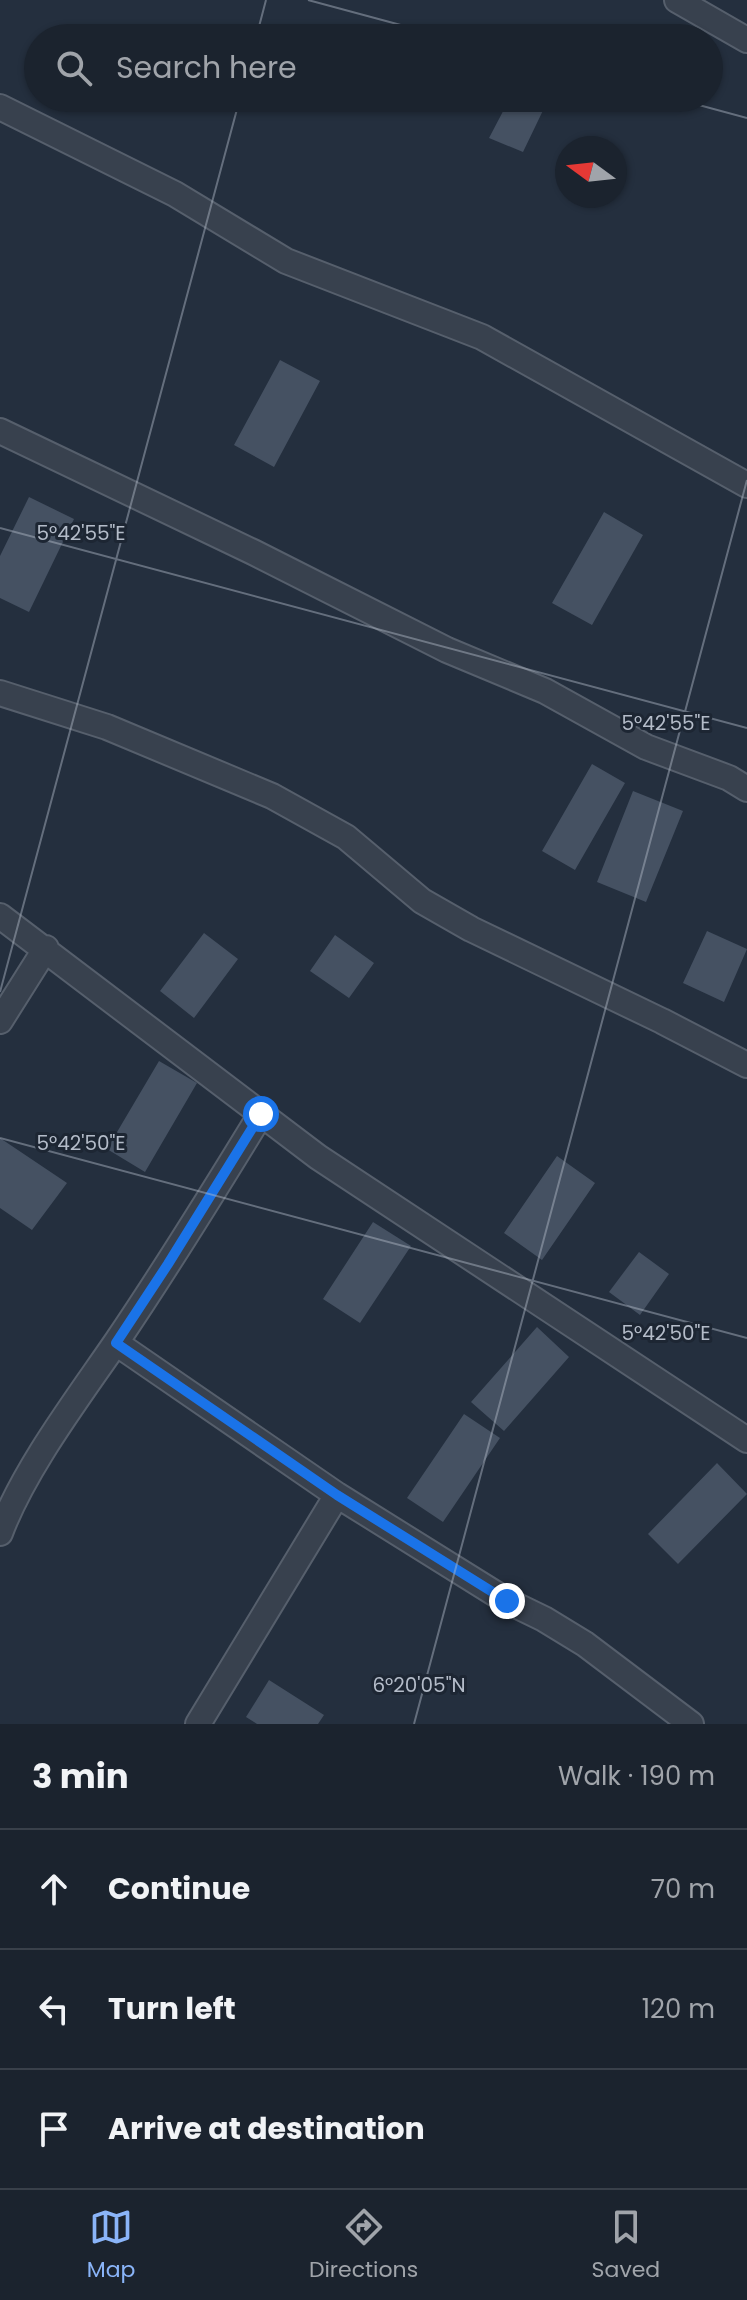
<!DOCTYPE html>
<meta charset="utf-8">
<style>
:root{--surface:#1b232e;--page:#282f3a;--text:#f1f3f6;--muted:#a0a4aa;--line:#39404a;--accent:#8ab4f8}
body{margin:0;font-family:Poppins,sans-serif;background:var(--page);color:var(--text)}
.compass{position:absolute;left:555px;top:136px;width:72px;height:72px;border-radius:50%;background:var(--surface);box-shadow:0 2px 6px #0004;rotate:285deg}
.stop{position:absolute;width:24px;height:24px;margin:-18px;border:6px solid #1a73e8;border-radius:50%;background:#fff}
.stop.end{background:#1a73e8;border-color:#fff;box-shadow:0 2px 8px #0008}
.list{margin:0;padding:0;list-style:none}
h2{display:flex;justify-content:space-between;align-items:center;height:104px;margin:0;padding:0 32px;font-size:34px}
h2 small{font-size:26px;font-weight:400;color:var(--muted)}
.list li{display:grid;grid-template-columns:52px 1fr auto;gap:24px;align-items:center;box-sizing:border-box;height:120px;padding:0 32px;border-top:2px solid var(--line)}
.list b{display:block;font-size:30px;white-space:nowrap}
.list em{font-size:26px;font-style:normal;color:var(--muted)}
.icon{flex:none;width:44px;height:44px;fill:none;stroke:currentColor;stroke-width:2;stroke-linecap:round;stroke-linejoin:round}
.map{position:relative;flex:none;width:747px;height:1724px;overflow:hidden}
.search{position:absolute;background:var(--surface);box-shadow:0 2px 6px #0004;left:24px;right:24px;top:24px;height:88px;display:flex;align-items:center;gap:20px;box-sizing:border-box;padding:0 28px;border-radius:44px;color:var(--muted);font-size:30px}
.sheet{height:464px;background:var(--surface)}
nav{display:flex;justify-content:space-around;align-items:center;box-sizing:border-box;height:112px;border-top:2px solid var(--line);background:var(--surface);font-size:22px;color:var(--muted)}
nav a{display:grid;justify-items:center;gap:4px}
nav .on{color:var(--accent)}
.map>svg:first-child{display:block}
.building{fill:#455162}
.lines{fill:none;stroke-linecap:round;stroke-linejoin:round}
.minor-casing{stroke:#565f6c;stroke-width:28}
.minor{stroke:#38414e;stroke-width:24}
.route{stroke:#1a73e8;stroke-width:10}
.ticks{fill:none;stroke:#b4bcc9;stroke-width:2;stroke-opacity:0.45}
.ticks-label{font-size:20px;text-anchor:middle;fill:#b4bcc9;stroke:#1d2633;stroke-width:6;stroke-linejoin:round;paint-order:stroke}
</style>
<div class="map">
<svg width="747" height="1724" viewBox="0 0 747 1724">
<rect width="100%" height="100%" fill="#242f3e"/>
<path class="building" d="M510,98H549L523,152L489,138Z
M280,360L320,381L274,467L234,445Z
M29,497L74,519L29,612L0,598V556Z
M604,512L643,535L592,625L552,603Z
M592,764L625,783L575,870L542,851Z
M633,791L683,811L646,902L597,882Z
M707,931L747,949L724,1002L683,983Z
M204,933L238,959L194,1018L160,991Z
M335,935L374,963L349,998L310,971Z
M159,1061L197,1083L145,1172L107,1149Z
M0,1138L67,1183L32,1230L0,1208Z
M557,1156L595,1183L542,1260L504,1233Z
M373,1222L411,1246L360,1323L323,1299Z
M639,1252L669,1274L640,1315L609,1292Z
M537,1327L569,1357L504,1431L471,1402Z
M464,1414L500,1438L443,1522L407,1498Z
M717,1463L747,1494L678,1564L648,1534Z
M269,1680L324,1715L318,1724H257L246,1717Z"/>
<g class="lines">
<g class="minor-casing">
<path id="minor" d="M677,0L747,40
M0,107L175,194L286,261L482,337L747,485
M0,431L253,552L447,650L545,691L646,747L729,778L747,789
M0,693L107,727L272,796L346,837L422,901L471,929L662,1021L747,1065
M0,916L318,1157L747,1440
M0,1021L46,948
M116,1343L337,1495L507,1601L544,1619L585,1644L691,1724
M0,1533C24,1469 78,1398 117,1341C167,1267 214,1191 261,1114
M198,1724L337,1495"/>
</g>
<use href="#minor" class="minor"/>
</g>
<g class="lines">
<path class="route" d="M261,1114L168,1264L116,1343L337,1495L507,1601"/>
</g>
<path class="ticks" d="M308,0L449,38M256,38L266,0M673,98L747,118M0,528L747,728M0,992L240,98M0,1138L747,1338M414,1724L747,480"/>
<g class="ticks-label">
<text x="81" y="540">5°42'55"E</text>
<text x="666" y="730">5°42'55"E</text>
<text x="81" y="1150">5°42'50"E</text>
<text x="666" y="1340">5°42'50"E</text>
<text x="419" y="1692">6°20'05"N</text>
</g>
</svg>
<svg class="compass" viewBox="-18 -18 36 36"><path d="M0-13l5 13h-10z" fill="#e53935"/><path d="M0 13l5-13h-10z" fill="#a0a4aa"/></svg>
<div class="stop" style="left:261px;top:1114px"></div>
<div class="stop end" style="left:507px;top:1601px"></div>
<div class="search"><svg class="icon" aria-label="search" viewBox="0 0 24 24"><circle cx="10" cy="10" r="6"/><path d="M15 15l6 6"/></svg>Search here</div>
</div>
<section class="sheet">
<h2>3 min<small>Walk · 190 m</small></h2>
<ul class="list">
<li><svg class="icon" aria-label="ahead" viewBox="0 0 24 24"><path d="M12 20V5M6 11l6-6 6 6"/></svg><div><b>Continue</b></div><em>70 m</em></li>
<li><svg class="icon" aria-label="left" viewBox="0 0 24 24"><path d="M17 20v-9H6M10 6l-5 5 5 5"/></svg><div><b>Turn left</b></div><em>120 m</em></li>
<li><svg class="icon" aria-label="arrive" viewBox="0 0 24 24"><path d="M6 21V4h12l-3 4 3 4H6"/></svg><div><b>Arrive at destination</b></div></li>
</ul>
</section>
<nav>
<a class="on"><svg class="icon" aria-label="map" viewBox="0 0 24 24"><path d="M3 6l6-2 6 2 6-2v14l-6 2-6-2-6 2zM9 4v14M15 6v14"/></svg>Map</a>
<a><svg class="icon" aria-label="directions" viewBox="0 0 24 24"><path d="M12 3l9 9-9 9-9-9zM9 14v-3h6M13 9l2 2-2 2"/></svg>Directions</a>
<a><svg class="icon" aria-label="saved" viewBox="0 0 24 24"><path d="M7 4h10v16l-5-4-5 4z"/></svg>Saved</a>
</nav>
